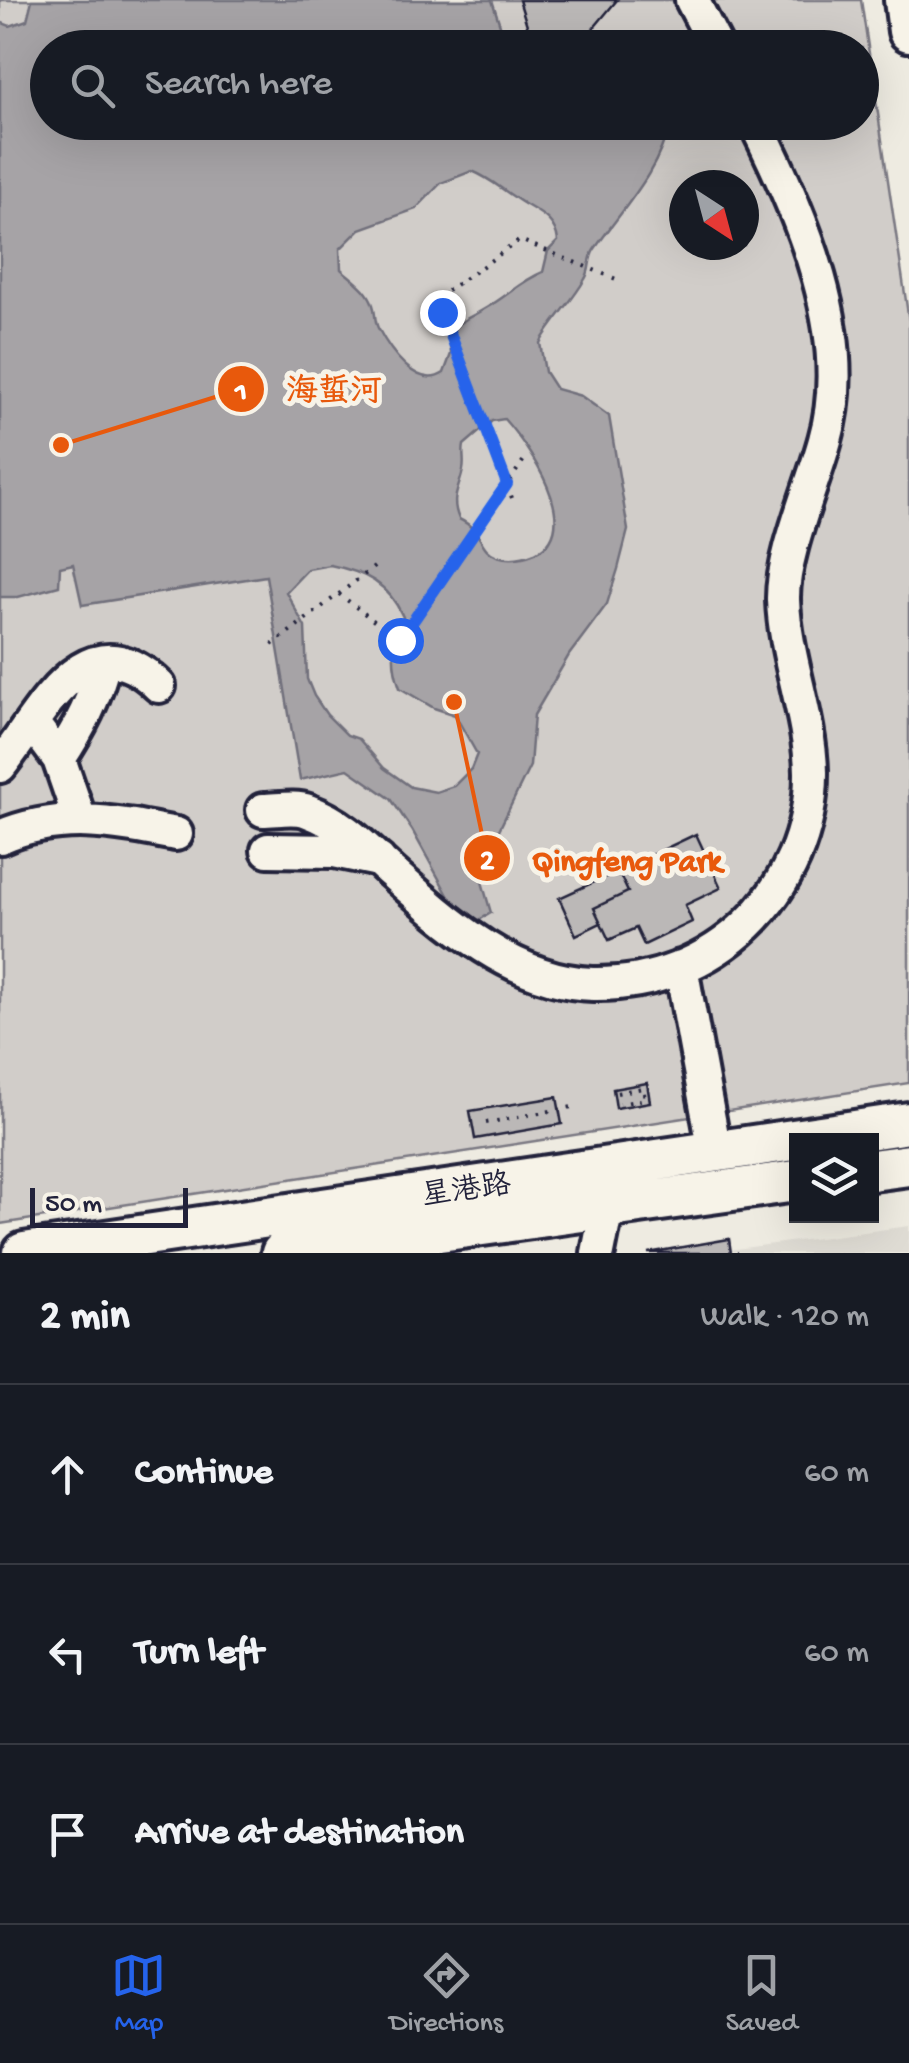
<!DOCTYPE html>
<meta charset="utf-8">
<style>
:root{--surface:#171b24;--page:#20242c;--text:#f1f3f6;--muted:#9ea1a6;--line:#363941;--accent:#2563eb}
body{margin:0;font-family:"Gochi Hand","LXGW WenKai TC",sans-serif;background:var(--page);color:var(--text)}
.controls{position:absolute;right:30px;bottom:30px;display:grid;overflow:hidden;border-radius:0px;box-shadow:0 10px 40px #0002}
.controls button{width:90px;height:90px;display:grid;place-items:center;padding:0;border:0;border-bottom:2px solid var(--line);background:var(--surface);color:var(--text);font:50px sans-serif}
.compass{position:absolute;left:669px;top:170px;width:90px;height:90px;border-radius:50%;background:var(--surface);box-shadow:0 10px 40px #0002;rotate:144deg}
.scale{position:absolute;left:30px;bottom:25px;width:158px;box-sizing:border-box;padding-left:10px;border:5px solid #22223b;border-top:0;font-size:28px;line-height:35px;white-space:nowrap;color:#22223b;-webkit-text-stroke:8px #f7f3e8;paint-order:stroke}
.stop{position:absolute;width:30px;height:30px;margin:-22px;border:8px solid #2563eb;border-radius:50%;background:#fff}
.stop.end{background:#2563eb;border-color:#fff;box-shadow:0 2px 10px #0008}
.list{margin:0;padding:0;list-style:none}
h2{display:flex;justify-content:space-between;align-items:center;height:130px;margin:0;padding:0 40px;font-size:42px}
h2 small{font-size:32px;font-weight:400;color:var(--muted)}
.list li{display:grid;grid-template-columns:65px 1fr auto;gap:30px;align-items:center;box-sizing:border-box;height:180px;padding:0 40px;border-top:2px solid var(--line)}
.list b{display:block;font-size:38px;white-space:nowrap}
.list em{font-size:32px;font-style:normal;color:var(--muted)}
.icon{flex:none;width:55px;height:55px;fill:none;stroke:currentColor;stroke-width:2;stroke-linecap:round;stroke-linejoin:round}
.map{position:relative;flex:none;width:909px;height:1253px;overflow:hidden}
.search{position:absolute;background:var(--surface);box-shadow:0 10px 40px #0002;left:30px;right:30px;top:30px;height:110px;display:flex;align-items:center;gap:25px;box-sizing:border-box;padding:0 35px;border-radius:55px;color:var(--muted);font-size:38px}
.sheet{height:670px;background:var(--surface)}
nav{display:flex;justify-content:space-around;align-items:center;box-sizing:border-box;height:140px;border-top:2px solid var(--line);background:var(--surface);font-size:28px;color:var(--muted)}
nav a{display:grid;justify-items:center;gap:5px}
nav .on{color:var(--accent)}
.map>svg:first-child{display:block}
.built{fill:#dfdcd4}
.green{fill:#d1cdc9;stroke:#7a7882;stroke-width:2.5;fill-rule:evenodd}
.water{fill:#a6a3a6;stroke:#716f7b;stroke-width:2.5;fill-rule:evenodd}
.building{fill:#bbb8b7;stroke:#22223b;stroke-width:2.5}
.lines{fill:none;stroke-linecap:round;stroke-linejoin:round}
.minor-casing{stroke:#22223b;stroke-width:40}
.major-casing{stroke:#22223b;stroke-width:48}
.path{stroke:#22223b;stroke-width:4;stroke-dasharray:2.5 8;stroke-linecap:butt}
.minor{stroke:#f7f3e8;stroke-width:32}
.major{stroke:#f7f3e8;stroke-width:40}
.route{stroke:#2563eb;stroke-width:12}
.labels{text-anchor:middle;stroke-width:10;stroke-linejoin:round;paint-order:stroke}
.street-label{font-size:30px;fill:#22223b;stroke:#f7f3e8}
.leader{fill:none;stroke:#e8590c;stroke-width:4}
.callout-dot{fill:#e8590c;stroke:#f7f3e8;stroke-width:4}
.mark-label{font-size:30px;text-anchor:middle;font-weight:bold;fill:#fff}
.callout-label{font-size:32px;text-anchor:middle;font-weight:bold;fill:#e8590c;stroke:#f7f3e8;stroke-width:10;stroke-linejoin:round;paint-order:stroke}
</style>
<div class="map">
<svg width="909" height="1253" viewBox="0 0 909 1253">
<rect width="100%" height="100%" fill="#eeebe1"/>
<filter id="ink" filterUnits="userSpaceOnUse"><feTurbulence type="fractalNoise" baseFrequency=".01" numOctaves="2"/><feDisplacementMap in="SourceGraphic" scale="20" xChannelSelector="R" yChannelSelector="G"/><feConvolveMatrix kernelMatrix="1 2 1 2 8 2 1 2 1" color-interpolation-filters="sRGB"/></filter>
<g filter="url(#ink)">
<path class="built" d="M909,1226V1253H706Z"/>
<path class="green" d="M0,0H861L909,321V1083L0,1224ZM48,48H862V122H48ZM684,185H744V245H684Z"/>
<path class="water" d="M32,0H492L507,47L48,48V122L669,123C659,173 622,209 594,250C588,259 591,270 585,279C572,302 553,320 540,343L545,372L556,389L581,396L609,416L628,530L618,569L607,604L569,655L534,715L530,766L479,871L491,913L474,923L459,915L412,830L391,799L348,769L300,780L266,576L82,605L73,564L60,567L59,586L18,597H0V22L10,26L27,20ZM472,171C489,178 499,187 514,197C532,211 555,215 558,241L548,251L543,272C521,281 506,297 486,308C473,316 461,320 450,330L451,354L444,373C417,391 389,349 378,328C374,320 376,313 373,305C369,290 352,279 341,269L340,249L360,229L416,209L441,183ZM504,419C528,446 586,528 535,553C523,558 509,560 497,556C478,549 484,531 459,519C450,498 459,490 463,470C465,462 462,454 464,445L492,421ZM330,565C365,572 388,583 403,617C393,644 390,660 400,688L434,708L455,715L477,754L471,769L454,786L436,792L411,787L384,768L359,739L347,735L327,715L314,696L307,679L305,627L286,592L308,569Z"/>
<path class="building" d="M519,0H617L577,48L563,36L553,48L547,33L531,38Z
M696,834L721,888L685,905L692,922L644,945L636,928L609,940L594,908L628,892L618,871Z
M618,871L628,892L594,908L601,923L576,935L559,898Z
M647,1083L650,1102L616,1108L613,1089Z
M557,1097L562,1124L475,1139L470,1111Z
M729,1239L731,1253H648Z"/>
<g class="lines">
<g class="minor-casing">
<path id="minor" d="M692,0L717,48
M33,724L59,759L80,820
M59,759C80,727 95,699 104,662
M0,766C41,715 85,614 159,686
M263,810C277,810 295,806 308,811C341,823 362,845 387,868C444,919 512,982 593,984C713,986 812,893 811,772C810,716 785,657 783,600C782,555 813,485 825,440C855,337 801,214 755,122
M0,837C61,811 114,822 176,834
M268,850L334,851L379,860
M681,967L715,1152
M598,1253L607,1207"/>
</g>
<g class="major-casing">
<path id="major" d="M905,0L909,31
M872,1170L909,1165
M24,1253L909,1123
M282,1253L796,1181"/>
</g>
<path class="path" d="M512,498L442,312L447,291L520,240L616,279
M339,594L408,647
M272,645L378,564
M397,645L524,460
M617,1093L643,1088L645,1099L620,1104
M486,1123L572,1107
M737,1253H738"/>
<use href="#minor" class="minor"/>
<use href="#major" class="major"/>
</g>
</g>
<g class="lines" filter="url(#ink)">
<path class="route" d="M400,640L507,484L442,312"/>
</g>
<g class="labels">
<g class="street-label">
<text transform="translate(466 1188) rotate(-8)" y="10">星港路</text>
</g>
</g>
<path class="leader" d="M61 445L241 389M454 702L487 858"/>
<g class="callout-dot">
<circle cx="61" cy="445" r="10"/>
<circle cx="454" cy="702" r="10"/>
<circle cx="241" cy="389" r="25"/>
<circle cx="487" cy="858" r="25"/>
</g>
<g class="mark-label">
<text x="241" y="400">1</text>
<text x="487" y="869">2</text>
</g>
<g class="callout-label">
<text x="334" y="400">海蜇河</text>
<text x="627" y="870">Qingfeng Park</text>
</g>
</svg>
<div class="controls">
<button><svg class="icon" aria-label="layers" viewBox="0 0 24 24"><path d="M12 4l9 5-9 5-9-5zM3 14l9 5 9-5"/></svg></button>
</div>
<svg class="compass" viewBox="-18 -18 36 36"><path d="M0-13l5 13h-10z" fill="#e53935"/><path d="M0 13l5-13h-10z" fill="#9ea1a6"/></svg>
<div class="scale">50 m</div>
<div class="stop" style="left:400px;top:640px"></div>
<div class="stop end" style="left:442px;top:312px"></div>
<div class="search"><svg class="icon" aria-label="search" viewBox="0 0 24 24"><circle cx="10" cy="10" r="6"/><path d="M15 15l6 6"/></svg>Search here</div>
</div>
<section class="sheet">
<h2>2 min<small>Walk · 120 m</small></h2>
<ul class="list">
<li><svg class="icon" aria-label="ahead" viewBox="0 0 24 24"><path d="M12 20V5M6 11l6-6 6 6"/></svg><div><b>Continue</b></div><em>60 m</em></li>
<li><svg class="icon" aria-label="left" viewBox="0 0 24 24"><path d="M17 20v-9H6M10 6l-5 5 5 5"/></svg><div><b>Turn left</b></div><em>60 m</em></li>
<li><svg class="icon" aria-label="arrive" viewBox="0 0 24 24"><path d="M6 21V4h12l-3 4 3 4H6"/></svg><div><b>Arrive at destination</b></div></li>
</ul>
</section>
<nav>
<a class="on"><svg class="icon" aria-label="map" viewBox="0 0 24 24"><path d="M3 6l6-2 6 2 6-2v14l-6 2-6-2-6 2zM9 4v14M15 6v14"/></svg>Map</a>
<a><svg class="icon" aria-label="directions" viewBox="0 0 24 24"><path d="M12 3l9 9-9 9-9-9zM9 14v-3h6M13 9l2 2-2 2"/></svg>Directions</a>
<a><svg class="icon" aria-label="saved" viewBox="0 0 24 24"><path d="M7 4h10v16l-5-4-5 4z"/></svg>Saved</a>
</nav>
